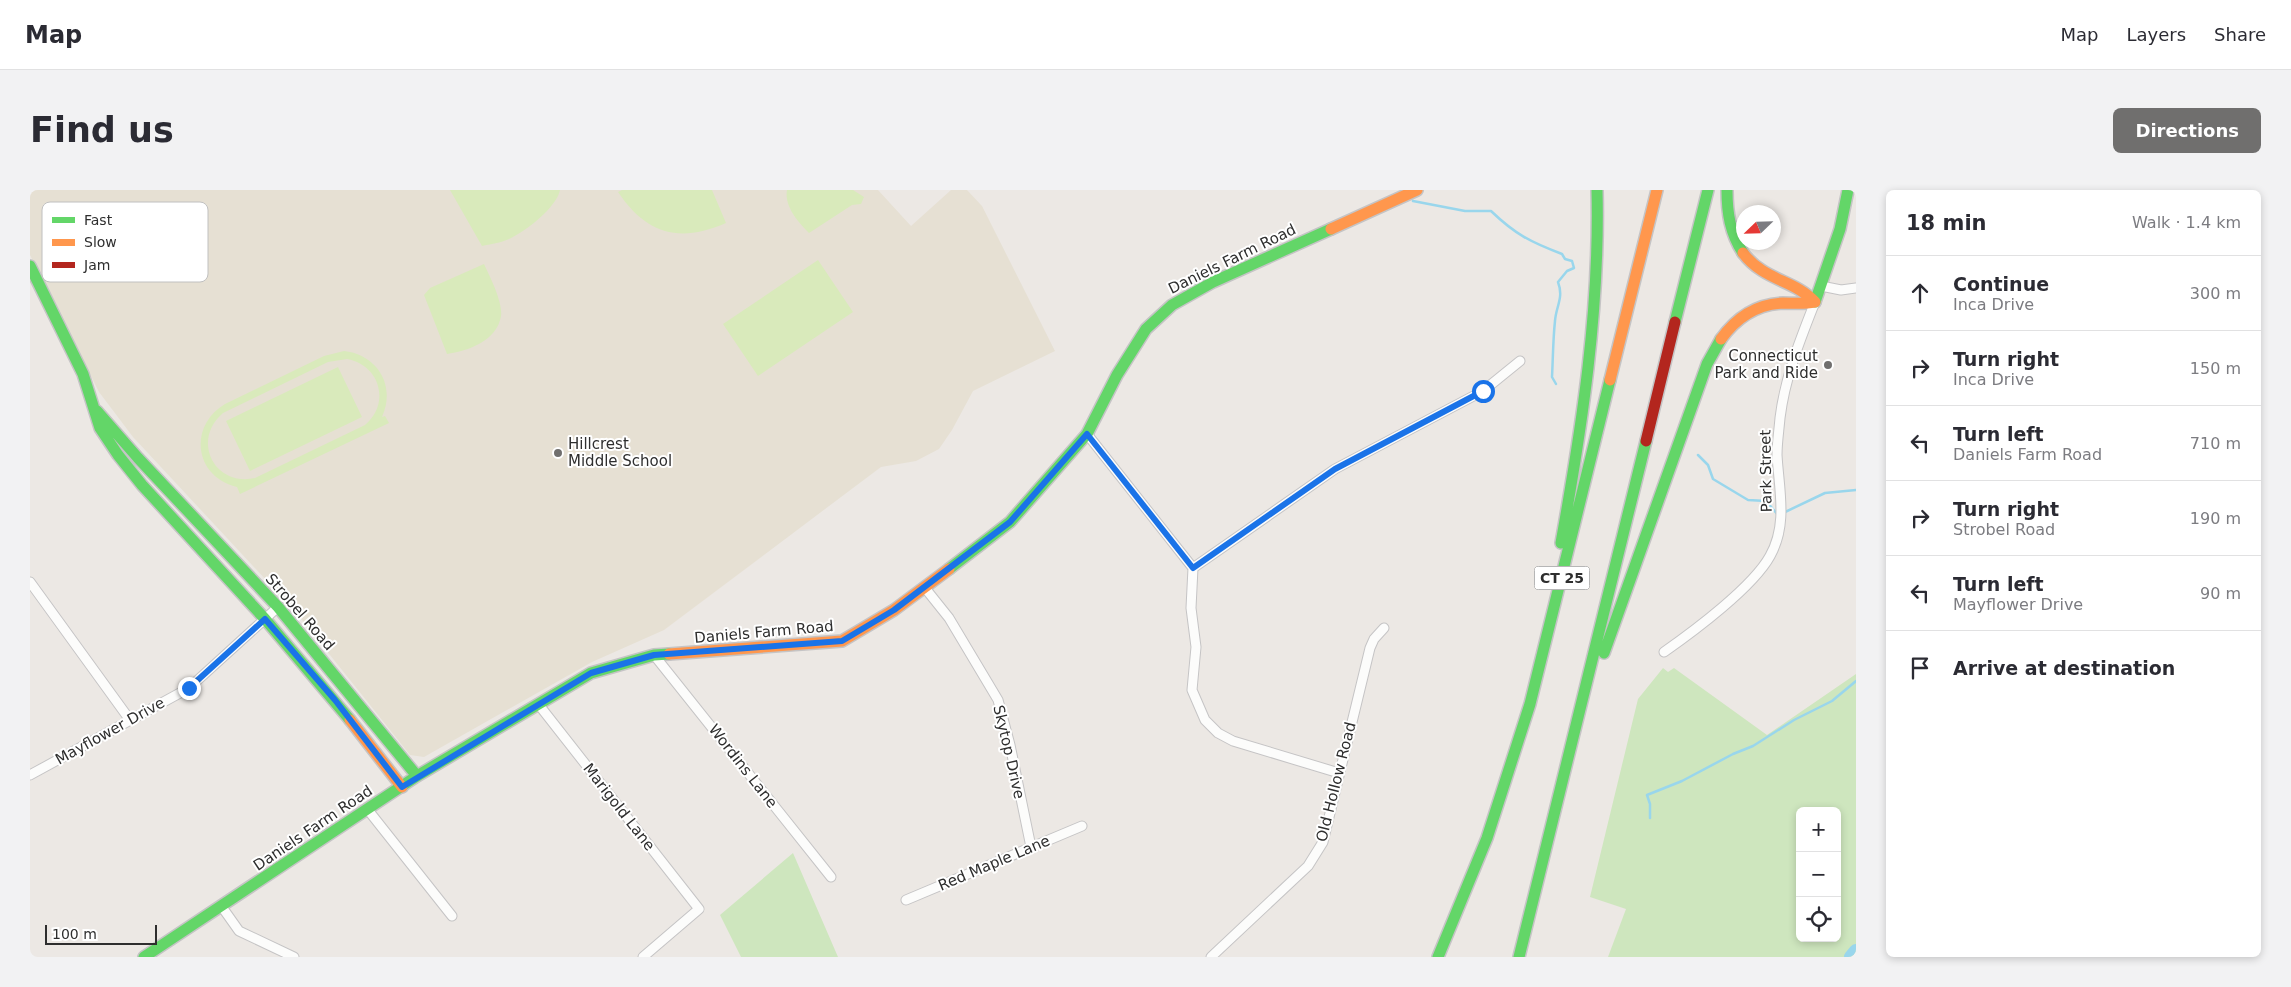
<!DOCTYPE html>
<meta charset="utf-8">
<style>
:root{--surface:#fff;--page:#f2f2f3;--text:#2b2b33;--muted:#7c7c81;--line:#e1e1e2;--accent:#706f6e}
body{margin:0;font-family:"DejaVu Sans",sans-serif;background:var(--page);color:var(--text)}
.controls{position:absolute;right:15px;bottom:15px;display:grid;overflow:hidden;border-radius:8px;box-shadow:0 2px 8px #0003}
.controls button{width:45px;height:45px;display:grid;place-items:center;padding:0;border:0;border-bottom:1px solid var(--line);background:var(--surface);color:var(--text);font:25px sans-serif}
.compass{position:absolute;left:1706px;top:15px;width:45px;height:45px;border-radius:50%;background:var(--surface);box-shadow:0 2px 8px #0003;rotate:247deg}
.scale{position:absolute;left:15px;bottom:12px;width:112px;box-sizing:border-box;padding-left:5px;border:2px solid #2e2e2e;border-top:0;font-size:14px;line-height:18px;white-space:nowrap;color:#2e2e2e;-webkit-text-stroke:4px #fff;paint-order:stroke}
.stop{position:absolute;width:15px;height:15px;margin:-11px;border:4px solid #1a73e8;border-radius:50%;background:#fff}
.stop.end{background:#1a73e8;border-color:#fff;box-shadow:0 1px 5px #0008}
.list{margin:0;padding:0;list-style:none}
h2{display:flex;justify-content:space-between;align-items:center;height:65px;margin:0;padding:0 20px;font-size:21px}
h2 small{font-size:16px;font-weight:400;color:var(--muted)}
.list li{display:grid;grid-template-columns:32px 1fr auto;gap:15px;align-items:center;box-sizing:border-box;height:75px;padding:0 20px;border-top:1px solid var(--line)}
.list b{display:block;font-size:19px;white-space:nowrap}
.list p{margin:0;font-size:16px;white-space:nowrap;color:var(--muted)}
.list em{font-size:16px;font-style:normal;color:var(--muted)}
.icon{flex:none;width:28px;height:28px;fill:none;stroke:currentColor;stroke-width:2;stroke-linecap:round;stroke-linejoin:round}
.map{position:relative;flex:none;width:1826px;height:767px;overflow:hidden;border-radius:8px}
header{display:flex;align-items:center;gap:30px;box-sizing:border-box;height:70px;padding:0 25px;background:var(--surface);border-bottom:1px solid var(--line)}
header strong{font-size:24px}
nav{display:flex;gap:28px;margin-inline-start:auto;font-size:18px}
.intro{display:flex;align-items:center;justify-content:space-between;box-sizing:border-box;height:120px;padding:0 30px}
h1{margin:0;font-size:35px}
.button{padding:12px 22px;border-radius:8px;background:var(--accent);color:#fff;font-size:18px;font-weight:700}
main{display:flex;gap:30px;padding:0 30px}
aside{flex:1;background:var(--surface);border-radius:8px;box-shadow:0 2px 8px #0003}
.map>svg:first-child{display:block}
.education{fill:#e6e0d3}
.green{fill:#cee6be;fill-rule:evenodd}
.pitch{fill:#d9eabb;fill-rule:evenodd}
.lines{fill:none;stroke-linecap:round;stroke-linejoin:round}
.stream{stroke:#99d6ec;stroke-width:2.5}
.river{stroke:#99d6ec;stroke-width:14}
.street-casing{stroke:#c5c4c5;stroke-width:11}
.fast-casing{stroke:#c5c4c5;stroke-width:14}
.slow-casing{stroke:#c5c4c5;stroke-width:14}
.jam-casing{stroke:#c5c4c5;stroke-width:14}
.street{stroke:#fcfcfb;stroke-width:9}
.fast{stroke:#63d668;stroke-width:11}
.slow{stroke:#ff974d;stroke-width:11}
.jam{stroke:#b3261e;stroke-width:11}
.route{stroke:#1a73e8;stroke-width:6}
.poi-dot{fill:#706f6e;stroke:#fff;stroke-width:2}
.labels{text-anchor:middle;stroke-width:4;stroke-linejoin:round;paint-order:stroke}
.shield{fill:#fff;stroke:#6d6d6d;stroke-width:1}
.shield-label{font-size:14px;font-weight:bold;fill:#2e2e2e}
.street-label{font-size:15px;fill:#2e2e2e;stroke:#fff}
.poi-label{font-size:15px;fill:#2e2e2e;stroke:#fff;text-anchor:end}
.key{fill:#fff;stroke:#c0c0c0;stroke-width:1}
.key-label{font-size:14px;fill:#2e2e2e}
</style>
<header>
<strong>Map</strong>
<nav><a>Map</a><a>Layers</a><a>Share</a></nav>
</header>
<div class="intro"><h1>Find us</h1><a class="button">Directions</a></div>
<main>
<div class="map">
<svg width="1826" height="767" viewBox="0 0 1826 767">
<rect width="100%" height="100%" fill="#ece8e4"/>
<path class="education" d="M0,0H848L881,36L921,0H937L952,16L1025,161L943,201L922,240L909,259L886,271L851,277L634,440L562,472L394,567L380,565L264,420L103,247L69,202L0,65Z"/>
<path class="green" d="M1633,478L1638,482L1644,478L1737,545L1826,484V767H1578L1596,719L1560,707L1608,509ZM1770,621H1807V748H1770Z
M763,663L808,767H711L690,725Z"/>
<path class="pitch" d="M420,0H530C527,17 495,42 479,49C471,53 460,54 452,56Z
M592,0H682L696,33C650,53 617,45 588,2Z
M757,0H823L834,7L831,14L822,15L779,43C768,32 754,16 757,0Z
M788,70L823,122L728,186L693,134Z
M454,74C460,87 473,112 471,126C467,151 438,161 417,164L394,105L400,98Z
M314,161C348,165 366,196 352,227L355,226L359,233L210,304L207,297C164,287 158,236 195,214L294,166ZM317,169C350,175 361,213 335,235L225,288C184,297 161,250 193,223L298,172Z
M308,177L332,227L220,281L196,231Z"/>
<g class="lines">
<path class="stream" d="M1383,11L1435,21H1461C1485,44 1500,52 1532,64L1535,69L1542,71L1544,78L1537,81L1528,92C1534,108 1526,116 1525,131C1523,149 1523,168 1522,187L1526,194
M1668,265L1678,275L1683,289L1718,310L1736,311L1748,325
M1753,323L1795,303L1826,300
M1620,628V614L1617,605L1652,591L1703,564L1723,556L1764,530L1802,511L1826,491"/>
<path class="river" d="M1821,767L1826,761"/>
<g class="street-casing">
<path id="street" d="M1791,96L1811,100L1826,98
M1057,244L1163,378
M1163,378L1305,279L1453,201L1490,171
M1163,378L1161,418L1166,457L1162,500L1175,530L1188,543L1203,551L1309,583
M0,392L100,530
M895,398L919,428L968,510L980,555L1001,657
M1634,462C1664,441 1723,397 1740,366C1758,334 1749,300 1747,265C1747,253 1749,240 1750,228C1755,187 1770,150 1785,112
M624,465L801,687
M509,515L669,719L613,767
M0,585L159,498L248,417
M338,620L422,726
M876,710L1052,636
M192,717L209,741L264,767
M1181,767L1278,676L1293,652L1340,458L1344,449L1354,438"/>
</g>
<g class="fast-casing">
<path id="fast" d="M1697,0C1697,23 1700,43 1713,63
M0,76L53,184L70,238L88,265L112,295L235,429L320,530
M1785,112L1810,39L1818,0
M1645,132L1678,0
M67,221L108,268L248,417L387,586
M1531,353C1552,236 1570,120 1567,0
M919,379L980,332L1057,244L1087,185L1116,139L1142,115L1183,92L1301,39
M1574,463L1677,174L1691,149
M114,767L387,586L561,483L624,465L639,464
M1408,767L1457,648L1500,514L1580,190
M1489,767L1616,251"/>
</g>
<g class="slow-casing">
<path id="slow" d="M1301,39L1387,0
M1691,149C1706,128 1727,114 1753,113C1764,113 1774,114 1785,112C1765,90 1734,91 1713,63
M1580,190L1627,0
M639,464L812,451L864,420L919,379
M320,530L372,597"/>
</g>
<g class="jam-casing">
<path id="jam" d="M1616,251L1645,132"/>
</g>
<use href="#street" class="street"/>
<use href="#fast" class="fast"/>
<use href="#slow" class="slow"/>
<use href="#jam" class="jam"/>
</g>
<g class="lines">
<path class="route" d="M159,498L235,429L305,510L372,597L561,483L624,465L812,451L864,420L980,332L1057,244L1163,378L1305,279L1453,201"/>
</g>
<g class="poi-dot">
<circle cx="1798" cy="175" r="5"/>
<circle cx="528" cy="263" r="5"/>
</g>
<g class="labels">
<rect class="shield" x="1504.5" y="376.5" width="55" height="23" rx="4"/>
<g class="shield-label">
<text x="1532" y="393">CT 25</text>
</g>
<g class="street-label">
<text transform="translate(1202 69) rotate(-26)" y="5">Daniels Farm Road</text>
<text transform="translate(1736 281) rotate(-91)" y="5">Park Street</text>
<text transform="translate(270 422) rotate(49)" y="5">Strobel Road</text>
<text transform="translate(734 442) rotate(-5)" y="5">Daniels Farm Road</text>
<text transform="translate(80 541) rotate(-29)" y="5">Mayflower Drive</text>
<text transform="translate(979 562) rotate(77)" y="5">Skytop Drive</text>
<text transform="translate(713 576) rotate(52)" y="5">Wordins Lane</text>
<text transform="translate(1306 592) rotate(-76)" y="5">Old Hollow Road</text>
<text transform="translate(589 617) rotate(52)" y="5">Marigold Lane</text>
<text transform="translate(283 638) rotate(-34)" y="5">Daniels Farm Road</text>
<text transform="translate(964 673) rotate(-23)" y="5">Red Maple Lane</text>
</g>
<g class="poi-label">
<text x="1788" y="171">Connecticut<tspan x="1788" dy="17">Park and Ride</tspan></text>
<text x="538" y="259" text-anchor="start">Hillcrest<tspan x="538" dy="17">Middle School</tspan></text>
</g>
</g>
<rect x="12" y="12" width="166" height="80" rx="8" class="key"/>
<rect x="22" y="27" width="23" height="6" fill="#63d668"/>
<rect x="22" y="49" width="23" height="7" fill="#ff974d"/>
<rect x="22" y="72" width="23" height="6" fill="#b3261e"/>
<g class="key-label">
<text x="54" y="35">Fast</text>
<text x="54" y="57">Slow</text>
<text x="54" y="80">Jam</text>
</g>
</svg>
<div class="controls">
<button>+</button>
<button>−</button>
<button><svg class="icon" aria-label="locate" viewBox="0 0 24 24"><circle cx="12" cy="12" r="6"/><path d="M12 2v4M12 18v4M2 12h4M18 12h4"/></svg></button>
</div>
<svg class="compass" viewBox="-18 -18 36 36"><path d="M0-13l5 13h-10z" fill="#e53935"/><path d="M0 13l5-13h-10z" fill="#7c7c81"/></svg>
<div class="scale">100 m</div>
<div class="stop" style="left:1453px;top:201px"></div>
<div class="stop end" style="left:159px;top:498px"></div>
</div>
<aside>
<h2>18 min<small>Walk · 1.4 km</small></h2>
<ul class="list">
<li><svg class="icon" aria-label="ahead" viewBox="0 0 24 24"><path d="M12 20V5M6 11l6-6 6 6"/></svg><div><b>Continue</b><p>Inca Drive</p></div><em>300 m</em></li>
<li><svg class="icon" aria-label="right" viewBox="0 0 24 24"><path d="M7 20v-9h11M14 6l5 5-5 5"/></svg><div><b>Turn right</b><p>Inca Drive</p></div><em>150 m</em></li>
<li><svg class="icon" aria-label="left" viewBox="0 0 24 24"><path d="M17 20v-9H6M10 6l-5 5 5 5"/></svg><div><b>Turn left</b><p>Daniels Farm Road</p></div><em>710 m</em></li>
<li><svg class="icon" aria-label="right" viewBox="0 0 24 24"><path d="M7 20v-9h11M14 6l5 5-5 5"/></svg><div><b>Turn right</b><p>Strobel Road</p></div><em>190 m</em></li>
<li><svg class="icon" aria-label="left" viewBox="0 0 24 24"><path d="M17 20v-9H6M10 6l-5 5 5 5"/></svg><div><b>Turn left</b><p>Mayflower Drive</p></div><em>90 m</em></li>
<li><svg class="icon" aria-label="arrive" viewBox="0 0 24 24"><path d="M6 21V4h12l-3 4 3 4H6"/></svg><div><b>Arrive at destination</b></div></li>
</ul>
</aside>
</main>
